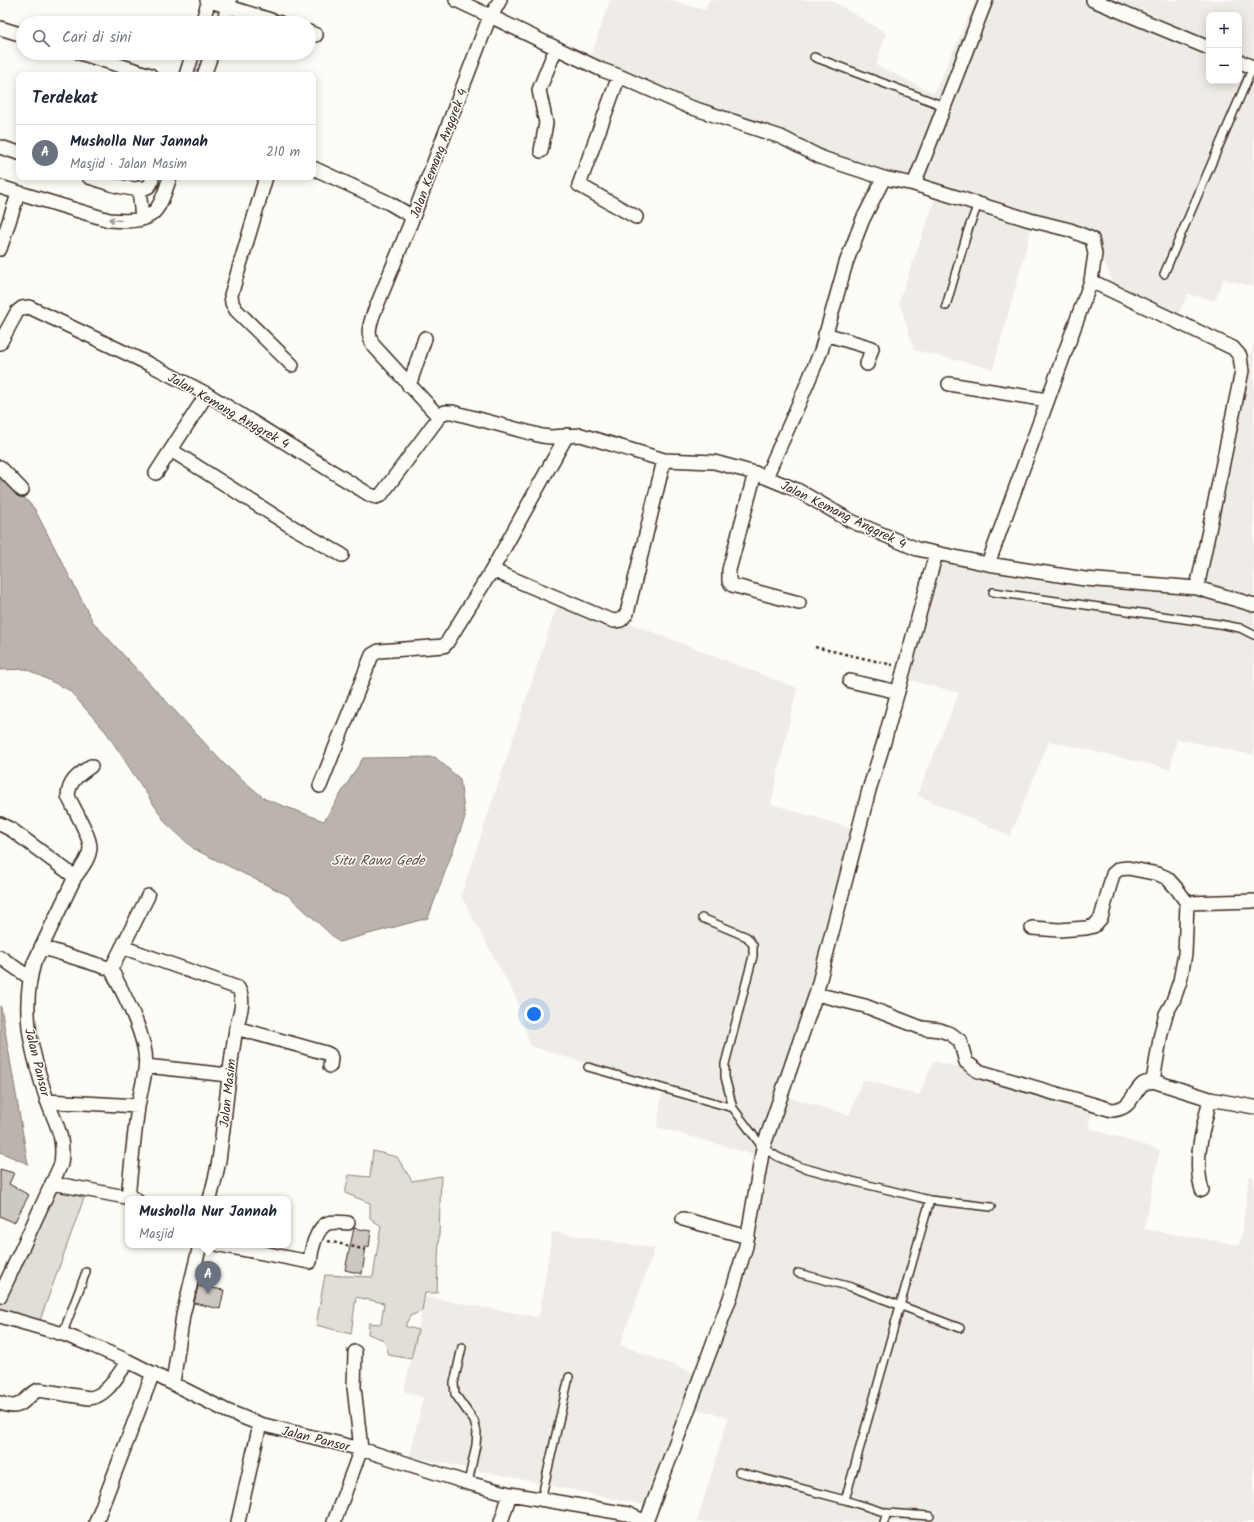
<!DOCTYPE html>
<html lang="id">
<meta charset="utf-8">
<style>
:root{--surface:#fff;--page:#f2f2f3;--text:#1f2937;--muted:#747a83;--line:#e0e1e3;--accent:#1f6fb2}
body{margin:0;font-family:Kalam,sans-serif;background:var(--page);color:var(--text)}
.controls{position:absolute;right:12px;top:12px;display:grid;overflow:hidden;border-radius:8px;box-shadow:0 2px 10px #0003}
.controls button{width:36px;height:36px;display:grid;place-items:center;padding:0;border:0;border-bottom:1px solid var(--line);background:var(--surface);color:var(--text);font:20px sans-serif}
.you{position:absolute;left:534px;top:1014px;width:14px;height:14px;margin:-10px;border:3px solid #fff;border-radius:50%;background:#1a73e8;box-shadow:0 0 0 6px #1a73e833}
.badge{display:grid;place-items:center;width:26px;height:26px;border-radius:50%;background:var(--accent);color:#fff;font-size:13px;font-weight:700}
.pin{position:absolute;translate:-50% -33px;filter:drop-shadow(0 1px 2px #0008)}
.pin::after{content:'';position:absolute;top:21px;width:14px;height:12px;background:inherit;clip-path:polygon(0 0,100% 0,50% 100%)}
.popup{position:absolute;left:125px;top:1196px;width:166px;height:52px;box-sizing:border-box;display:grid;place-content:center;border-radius:8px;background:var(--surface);filter:drop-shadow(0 1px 3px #0005);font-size:13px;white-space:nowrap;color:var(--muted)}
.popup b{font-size:15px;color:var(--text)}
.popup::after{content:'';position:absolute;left:50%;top:100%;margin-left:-8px;border:8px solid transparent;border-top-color:var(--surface)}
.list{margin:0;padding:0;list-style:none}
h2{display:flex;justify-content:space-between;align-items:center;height:52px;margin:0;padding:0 16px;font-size:17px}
h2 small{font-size:13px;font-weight:400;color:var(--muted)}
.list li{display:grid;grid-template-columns:26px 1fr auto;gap:12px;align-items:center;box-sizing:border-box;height:56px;padding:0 16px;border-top:1px solid var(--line)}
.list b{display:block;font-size:15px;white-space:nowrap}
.list p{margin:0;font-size:13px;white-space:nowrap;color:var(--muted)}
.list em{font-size:13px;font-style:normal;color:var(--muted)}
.icon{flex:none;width:22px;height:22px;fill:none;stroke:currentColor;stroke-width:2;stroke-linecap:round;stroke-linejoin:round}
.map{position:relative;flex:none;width:1254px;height:1522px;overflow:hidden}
.search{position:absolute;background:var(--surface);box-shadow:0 2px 10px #0003;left:16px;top:16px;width:300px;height:44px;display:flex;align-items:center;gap:10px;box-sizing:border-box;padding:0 14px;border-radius:22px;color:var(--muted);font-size:15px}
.panel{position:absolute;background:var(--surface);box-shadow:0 2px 10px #0003;left:16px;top:72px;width:300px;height:108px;border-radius:8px}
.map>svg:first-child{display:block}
.built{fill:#efece7;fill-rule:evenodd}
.green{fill:#e1ded7;stroke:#8e847a}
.water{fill:#bbb4ad;stroke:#887d74}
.building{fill:#cdc8c2;stroke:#3b2a1e}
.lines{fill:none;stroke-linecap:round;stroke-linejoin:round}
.lane-casing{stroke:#3b2a1e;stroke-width:10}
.street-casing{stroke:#3b2a1e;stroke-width:16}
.path{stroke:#3b2a1e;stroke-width:2.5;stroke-dasharray:3 3;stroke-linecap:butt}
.lane{stroke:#fdfcf7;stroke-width:7}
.street{stroke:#fdfcf7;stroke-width:13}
.oneway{stroke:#9c938a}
.labels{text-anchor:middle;stroke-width:3;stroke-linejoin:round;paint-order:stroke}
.street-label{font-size:13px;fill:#3b2a1e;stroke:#fdfcf7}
.water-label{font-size:14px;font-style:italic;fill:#615349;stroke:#fdfcf7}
</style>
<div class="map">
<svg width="1254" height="1522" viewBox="0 0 1254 1522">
<rect width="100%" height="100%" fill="#fdfcf7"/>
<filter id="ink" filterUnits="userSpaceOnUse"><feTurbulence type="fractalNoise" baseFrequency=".025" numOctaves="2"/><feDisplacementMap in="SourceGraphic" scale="8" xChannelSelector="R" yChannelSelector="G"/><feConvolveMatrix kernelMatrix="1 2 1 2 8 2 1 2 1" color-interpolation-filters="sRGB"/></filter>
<g filter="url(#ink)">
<path class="built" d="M610,0H669L705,10L709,0H831L886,33L876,65L934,93L976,0H1254V287L1223,279L1215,301L1188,294L1175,322L1117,291L1092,234L1033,223L993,369L914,350L899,301L936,197L589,61ZM1209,15H1239V81H1209Z
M1254,343V755L1177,739L1170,769L1049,741L1010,836L917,795L959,693L905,679L933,554L1058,583L1201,596L1227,444Z
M560,596L797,688L771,804L868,833L788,1097L849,1115L863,1079L919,1095L934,1061L1094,1102L1088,1128L1160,1150L1144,1229L1240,1245L1249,1177H1254V1522H697L728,1418L688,1406L649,1506L410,1456L423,1398L404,1391L425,1297L539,1317L552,1232L655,1248L620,1345L700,1375L766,1158L657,1127L663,1087L530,1046L517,1000L461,896Z"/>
<path class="green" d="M373,1151L397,1157L412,1181L441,1176L437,1293H425L422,1311L410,1316L405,1326L418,1330L411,1359L389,1355L384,1340L368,1334L369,1323L381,1324L384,1303L356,1297L351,1334L316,1325L325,1275L373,1277L381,1226L370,1218V1203L345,1193L349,1175L370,1177Z
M57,1188L84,1198L39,1323L0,1312V1305Z"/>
<path class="water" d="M0,472L34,508L93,622L224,764L265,799L324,821L363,758L435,757L460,779L465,818L428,918L339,942L289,896L194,849L166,823L106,732L69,690L26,669L0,670Z
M0,1006L1,1007L28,1164L0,1152Z"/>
<path class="building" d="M0,1169L14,1173L9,1184L29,1195L14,1223L0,1216Z
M354,1228L371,1231L369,1247L366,1246L362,1274L345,1270Z
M198,1286L224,1290L220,1309L194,1303Z"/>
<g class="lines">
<g class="lane-casing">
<path id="lane" d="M814,57L944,106
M1164,274L1253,67
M946,306L968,230L978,204
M993,592L1219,624L1240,628L1254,635
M702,918L747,937L753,945V956L725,1064V1077L733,1108L763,1148L778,1157L801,1167L852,1181L930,1200L991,1207
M588,1067L733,1108
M798,1273L851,1287L960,1328
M64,1330L86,1272
M462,1347L454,1383L455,1394L474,1421L477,1432L476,1445L468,1483
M739,1472L845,1500
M541,1500L569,1377
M887,1513L930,1516
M884,1522L887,1513L845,1500L930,1200"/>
</g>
<g class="street-casing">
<path id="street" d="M207,0L280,23
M500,0L494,11L490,16L602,70L619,76L687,106L781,137L822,158L884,178L914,184L1030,220L1070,230L1092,239L1095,254L1091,281L1233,348L1240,356L1242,371L1197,588
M1093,0L1209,48
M202,23L209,0
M223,23L230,0
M0,28L23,35
M309,32L316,35
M80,53L150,75
M1239,61L1254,68
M186,75L193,53
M204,75L212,53
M619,76L579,185L636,217
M0,147L19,153
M541,151L546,123L539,90L556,48
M313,168L389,203L413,217
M89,177C102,181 137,195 149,186C151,184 152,180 152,177
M266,177L231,295L232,303L236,310L292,365
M914,184L986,0
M0,187L109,220C153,223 157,217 170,177
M139,188L142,219
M0,249L18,194
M825,334L872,348L867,364
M0,343L17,312L22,308L29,307L149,364L207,394L370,495L376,497L381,495L439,417L445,412H452L542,436L551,437L581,435L664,460L714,462L755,473L797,490L851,521L917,549L988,564L1085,579L1197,588L1254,605
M949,384L1047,400
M409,386L425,338
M439,417L373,345C367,333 369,328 373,315L413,217L490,16L456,0
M171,450L289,525L342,555
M0,467L22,490
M156,473L207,394
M755,473L729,570V581L732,585L799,603
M766,477L793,417L821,351L846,263L863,219L884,178
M988,564L1091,281
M492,570L605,618L614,621L621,620L627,613L664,460
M850,681L898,692
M320,786L372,655L379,651L444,646L446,644L492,570L567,435
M0,824L12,830L75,877L34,963C20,1011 32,1054 47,1100C56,1126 65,1135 61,1164L0,1296
M75,877C81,869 90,858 90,847C90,836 73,807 68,796C69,780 79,775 91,766
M1187,903L1254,901
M1032,928L1059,930L1086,928L1094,926L1101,918L1113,874L1119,869L1128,868L1158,874L1167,878L1177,889L1187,903L1185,954L1180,981L1173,1001L1166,1014L1161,1033L1153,1081
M41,947L111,969L148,896
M122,947L238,988C247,1002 237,1020 235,1035C228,1077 225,1118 219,1160C217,1173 213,1186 210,1199
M0,957L30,978
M111,969C123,993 138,1020 144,1047C149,1067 141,1087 138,1107C134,1137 131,1167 128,1198
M816,994L865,1006L922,1028L940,1030L951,1034L960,1041L966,1062L978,1071L1112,1110C1132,1109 1131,1094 1143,1084C1146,1082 1150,1082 1153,1081L1210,1099L1254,1107
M236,1028L326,1053L330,1055L331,1058L330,1066
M146,1066L228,1075
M47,1101L138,1106
M52,1183L136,1199
M1202,1190C1193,1160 1203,1129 1210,1099
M683,1219L748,1237
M220,1245L310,1262C311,1250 316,1228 328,1223C334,1221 342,1223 348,1223
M0,1316L63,1334L91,1345L128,1361L227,1411L260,1424L361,1449L468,1483L510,1494L628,1514L645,1522
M173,1383L183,1315L200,1245
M0,1403C4,1404 9,1406 13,1406C24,1406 29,1393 39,1390L89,1398C107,1397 118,1374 128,1361
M96,1522L153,1373
M238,1522L260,1424
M334,1522L361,1449L354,1387L355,1352
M501,1522L510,1494
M646,1522L730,1298L746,1246L763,1148L816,994L869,790L884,742L936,553"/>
</g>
<path class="path" d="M815,647L893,665
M328,1241L367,1250"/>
<use href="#lane" class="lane"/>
<use href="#street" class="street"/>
</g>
<defs><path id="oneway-shaft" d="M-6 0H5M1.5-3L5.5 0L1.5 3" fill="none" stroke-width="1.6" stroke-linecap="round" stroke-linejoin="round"/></defs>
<use class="oneway" href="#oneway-shaft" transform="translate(115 220) rotate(-175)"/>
</g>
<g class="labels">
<g class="street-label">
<text transform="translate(438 153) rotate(-69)" y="5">Jalan Kemang Anggrek 4</text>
<text transform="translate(229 410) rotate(30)" y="5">Jalan Kemang Anggrek 4</text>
<text transform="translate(844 514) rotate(26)" y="5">Jalan Kemang Anggrek 4</text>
<text transform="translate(38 1062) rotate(76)" y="5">Jalan Pansor</text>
<text transform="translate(227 1093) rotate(-84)" y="5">Jalan Masim</text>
<text transform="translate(316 1438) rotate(14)" y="5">Jalan Pansor</text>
</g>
<g class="water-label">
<text x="378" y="865">Situ Rawa Gede</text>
</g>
</g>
</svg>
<div class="controls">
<button>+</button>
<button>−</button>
</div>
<div class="you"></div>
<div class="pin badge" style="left:208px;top:1294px;background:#6b7280">A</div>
<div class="popup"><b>Musholla Nur Jannah</b>Masjid</div>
<div class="search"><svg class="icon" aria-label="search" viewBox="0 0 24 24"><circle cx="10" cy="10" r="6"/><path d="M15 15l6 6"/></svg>Cari di sini</div>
<section class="panel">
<h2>Terdekat<small></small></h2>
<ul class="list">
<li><span class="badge" style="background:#6b7280">A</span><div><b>Musholla Nur Jannah</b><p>Masjid · Jalan Masim</p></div><em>210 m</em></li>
</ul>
</section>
</div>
